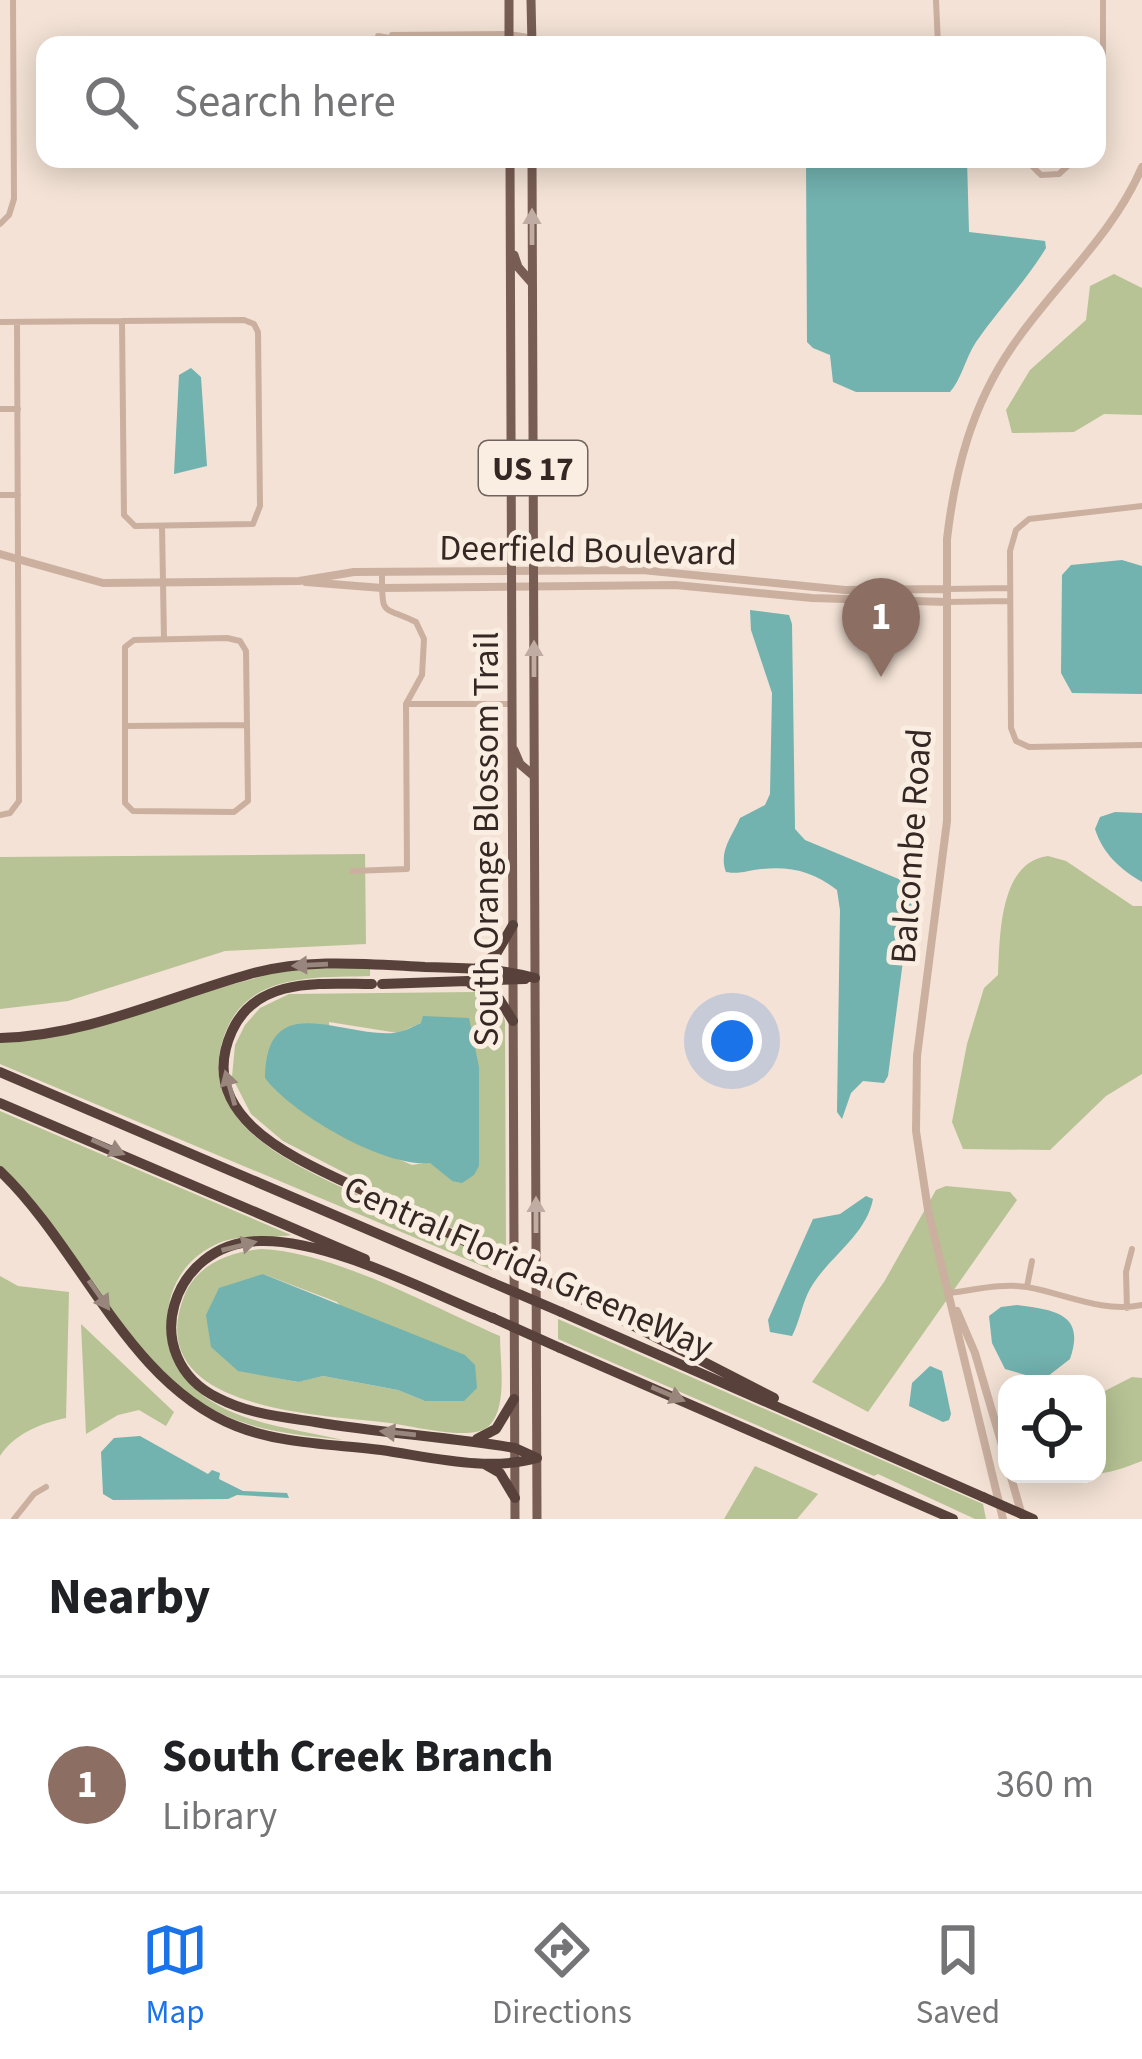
<!DOCTYPE html>
<style>
:root{--surface:#fff;--page:#f2f2f2;--text:#202124;--muted:#757577;--line:#e0e0e0;--accent:#1a73e8}
body{margin:0;font-family:"Source Sans 3",sans-serif;background:var(--page);color:var(--text)}
.controls{position:absolute;right:36px;bottom:36px;display:grid;overflow:hidden;border-radius:24px;box-shadow:0 6px 30px #0003}
.controls button{width:108px;height:108px;display:grid;place-items:center;padding:0;border:0;border-bottom:3px solid var(--line);background:var(--surface);color:var(--text);font:60px sans-serif}
.you{position:absolute;left:732px;top:1041px;width:42px;height:42px;margin:-30px;border:9px solid #fff;border-radius:50%;background:#1a73e8;box-shadow:0 0 0 18px #1a73e833}
.badge{display:grid;place-items:center;width:78px;height:78px;border-radius:50%;background:var(--accent);color:#fff;font-size:39px;font-weight:700}
.pin{position:absolute;translate:-50% -99px;filter:drop-shadow(0 3px 6px #0008)}
.pin::after{content:'';position:absolute;top:63px;width:42px;height:36px;background:inherit;clip-path:polygon(0 0,100% 0,50% 100%)}
.list{margin:0;padding:0;list-style:none}
h2{display:flex;justify-content:space-between;align-items:center;height:156px;margin:0;padding:0 48px;font-size:51px}
h2 small{font-size:39px;font-weight:400;color:var(--muted)}
.list li{display:grid;grid-template-columns:78px 1fr auto;gap:36px;align-items:center;box-sizing:border-box;height:216px;padding:0 48px;border-top:3px solid var(--line)}
.list b{display:block;font-size:45px;white-space:nowrap}
.list p{margin:0;font-size:39px;white-space:nowrap;color:var(--muted)}
.list em{font-size:39px;font-style:normal;color:var(--muted)}
.icon{flex:none;width:66px;height:66px;fill:none;stroke:currentColor;stroke-width:2;stroke-linecap:round;stroke-linejoin:round}
.map{position:relative;flex:none;width:1142px;height:1519px;overflow:hidden}
.search{position:absolute;background:var(--surface);box-shadow:0 6px 30px #0003;left:36px;right:36px;top:36px;height:132px;display:flex;align-items:center;gap:30px;box-sizing:border-box;padding:0 42px;border-radius:24px;color:var(--muted);font-size:45px}
.sheet{height:372px;background:var(--surface)}
nav{display:flex;justify-content:space-around;align-items:center;box-sizing:border-box;height:168px;border-top:3px solid var(--line);background:var(--surface);font-size:33px;color:var(--muted)}
nav a{display:grid;justify-items:center;gap:6px}
nav .on{color:var(--accent)}
.map>svg:first-child{display:block}
.green{fill:#b7c394;fill-rule:evenodd}
.water{fill:#72b2af}
.lines{fill:none;stroke-linecap:round;stroke-linejoin:round}
.minor{stroke:#cbb0a0;stroke-width:6}
.tertiary{stroke:#cbb0a0;stroke-width:8}
.primary{stroke:#785d54;stroke-width:9}
.motorway{stroke:#57413a;stroke-width:10}
.motorway-bridge{stroke:#57413a;stroke-width:10}
.oneway{fill:#c0aca2}
.oneway2{fill:#98867d}
.labels{text-anchor:middle;stroke-width:10;stroke-linejoin:round;paint-order:stroke}
.shield{fill:#faede1;stroke:#70635d;stroke-width:3}
.shield-label{font-size:33px;font-weight:bold;fill:#352824}
.street-label{font-size:36px;fill:#352824;stroke:#faede1}
</style>
<div class="map">
<svg width="1142" height="1519" viewBox="0 0 1142 1519">
<rect width="100%" height="100%" fill="#f3e2d5"/>
<path class="green" d="M1114,274L1142,288V415L1104,414L1074,432L1012,433L1006,410L1030,370L1086,320L1090,286Z
M365,854L366,944L225,951L68,1001L0,1009V857Z
M1048,856L1066,861L1133,906H1142V1074L1106,1096L1050,1150L963,1149L952,1122L967,1044L984,988L998,975C1000,936 999,862 1048,856Z
M370,968V976C317,978 250,972 226,1031C187,1128 310,1172 376,1203C415,1221 454,1240 492,1259V1270L0,1064V1040L37,1038L289,969Z
M475,992L498,1001L505,1021L506,1256L283,1141L251,1114L232,1077L235,1045L245,1025L260,1008L289,994ZM329,1022L398,1033L421,1023L479,1067V1166L452,1181L430,1162L412,1165L334,1132Z
M0,1111L291,1235C269,1239 243,1233 219,1243C151,1272 152,1364 211,1401C248,1425 302,1430 343,1440C300,1435 257,1432 218,1412C126,1367 79,1237 0,1167Z
M946,1186L1010,1192L1017,1200L868,1412L812,1382L884,1282L936,1190Z
M261,1249C335,1252 430,1306 500,1336C500,1362 508,1407 489,1426C472,1442 413,1426 390,1423C323,1414 137,1412 185,1294C198,1264 230,1252 261,1249ZM263,1274L337,1302L425,1401L398,1390L323,1376L297,1382L238,1370L211,1346Z
M0,1276L18,1286L69,1292L66,1418C41,1423 14,1434 0,1456Z
M558,1319L983,1504L986,1519H975L878,1474L874,1476L558,1339Z
M81,1324L174,1412L166,1426L139,1410L118,1415L86,1434Z
M1132,1377L1142,1378V1461C1124,1468 1103,1476 1084,1474H1097V1395Z
M755,1466L818,1494L797,1519H724Z"/>
<path class="water" d="M806,159H967L969,232L1045,241L1046,248C1026,281 999,309 976,342C965,359 961,380 950,392H856L833,382L830,355L813,348L807,342Z
M191,368L201,377L207,466L174,474L179,375Z
M1122,560L1142,566V694L1072,693L1061,673L1062,575L1071,565Z
M750,610L789,615L792,624L795,829L805,840L913,885L920,895L916,920L907,930L888,1076L884,1083L863,1081L851,1093L842,1119L837,1112L840,910L837,890C812,870 786,865 754,870C743,872 738,874 726,872C718,851 733,835 740,818L765,805L770,794L772,693L751,630Z
M1115,812L1142,813V882C1120,869 1103,854 1095,829L1100,817Z
M423,1016L469,1018L479,1067V1166L474,1175L462,1183L452,1181L430,1163C385,1168 292,1114 265,1078C266,988 341,1037 393,1033C403,1032 412,1027 421,1023Z
M866,1196L873,1199C866,1236 828,1257 810,1289C802,1303 800,1321 792,1336L770,1332L768,1320L813,1219L840,1214Z
M263,1274L465,1355L475,1365L477,1388L464,1401H425L398,1390L323,1376L298,1382L238,1371L211,1347L206,1315L219,1288Z
M1017,1305C1054,1310 1086,1313 1070,1359L1043,1380L1005,1369L992,1343L989,1316L1001,1307Z
M930,1366L942,1371L951,1414L949,1420L943,1422L909,1406L912,1383Z
M140,1436L208,1474L212,1470L220,1473L219,1479L243,1491L287,1493L289,1498L237,1495L228,1499L113,1500L103,1494L101,1452L114,1438Z"/>
<g class="lines">
<path class="minor" d="M936,0L938,45
M392,35L509,34L528,37
M378,36C426,45 483,48 532,38
M1097,96L1103,52V0
M1032,166L1041,175L1059,174L1075,159
M0,224L9,215L14,199L13,0
M0,322L244,320L254,324L258,332L260,506L253,524L135,526L124,515L122,321
M0,409H18
M0,495H18
M1142,506L1029,519L1016,530L1010,551L1011,728L1016,741L1029,747L1142,745
M162,526L164,639
M948,589L1010,588
M947,602L1010,601
M227,638L240,641L246,651L248,801L234,812L133,811L125,803V647L134,640Z
M406,704H511
M125,726L246,725
M0,815L10,813L19,801L17,322
M352,871L407,869L406,704L422,675L424,639L416,622C381,605 382,618 382,572
M1027,1287L1032,1261
M949,1293C974,1290 1002,1283 1027,1287C1066,1294 1101,1313 1142,1305
M1127,1308L1126,1272L1132,1249
M14,1519L34,1494L46,1487"/>
<path class="tertiary" d="M0,554L103,583L299,581L354,572L642,570L845,590L947,589
M306,582L382,588L675,585L812,598L947,602
M957,1311L975,1353L1007,1462
M1010,1474L1021,1512
M1003,1519L928,1210L916,1131L917,1056L947,821V539C955,470 972,405 1012,347C1054,285 1112,237 1142,167"/>
<path class="primary" d="M509,0V45
M531,0L532,45
M510,159L515,1519
M532,159L537,1519
M514,255L518,267L532,283
M514,750L520,764L534,776"/>
<path class="motorway" d="M478,967L496,954L513,925
M372,984C322,984 257,976 232,1031C191,1122 307,1163 368,1193C410,1214 451,1234 493,1255
M382,984L525,979
M471,984L498,997L513,1021
M0,1038C87,1036 167,997 250,974C307,958 366,964 425,967C462,968 499,968 535,978
M0,1072L493,1283
M0,1103L365,1259
M0,1171C82,1249 127,1383 236,1426C281,1444 333,1444 381,1450C431,1457 488,1472 537,1458
M560,1288L774,1398
M561,1312L983,1497
M493,1318C428,1292 329,1239 260,1241C171,1242 135,1357 218,1398C249,1414 282,1417 315,1422C381,1433 448,1437 515,1448L537,1458
M560,1348L953,1519
M477,1439L496,1429L514,1399
M486,1465L500,1473L515,1498"/>
<path class="motorway-bridge" d="M493,1255L560,1288
M493,1283L561,1312
M493,1318L560,1348
M983,1497L1033,1519"/>
</g>
<defs><path id="oneway-solid" d="M-6-.8H1V-3.2L6.5 0L1 3.2V.8H-6Z" transform="scale(3)"/></defs>
<g class="oneway">
<use href="#oneway-solid" transform="translate(532 227) rotate(-90)"/>
<use href="#oneway-solid" transform="translate(534 659) rotate(-90)"/>
<use href="#oneway-solid" transform="translate(536 1215) rotate(-90)"/>
</g>
<g class="oneway2">
<use href="#oneway-solid" transform="translate(310 965) rotate(177)"/>
<use href="#oneway-solid" transform="translate(230 1088) rotate(-106)"/>
<use href="#oneway-solid" transform="translate(108 1147) rotate(24)"/>
<use href="#oneway-solid" transform="translate(239 1246) rotate(-14)"/>
<use href="#oneway-solid" transform="translate(99 1295) rotate(55)"/>
<use href="#oneway-solid" transform="translate(668 1394) rotate(23)"/>
<use href="#oneway-solid" transform="translate(398 1433) rotate(-174)"/>
</g>
<g class="labels">
<rect class="shield" x="479" y="441" width="108" height="54" rx="9"/>
<g class="shield-label">
<text x="533" y="480">US 17</text>
</g>
<g class="street-label">
<text transform="translate(588 549) rotate(1)" y="13">Deerfield Boulevard</text>
<text transform="translate(485 839) rotate(-90)" y="13">South Orange Blossom Trail</text>
<text transform="translate(910 846) rotate(-86)" y="13">Balcombe Road</text>
<text transform="translate(529 1266) rotate(24)" y="13">Central Florida GreeneWay</text>
</g>
</g>
</svg>
<div class="controls">
<button><svg class="icon" aria-label="locate" viewBox="0 0 24 24"><circle cx="12" cy="12" r="6"/><path d="M12 2v4M12 18v4M2 12h4M18 12h4"/></svg></button>
</div>
<div class="you"></div>
<div class="pin badge" style="left:881px;top:677px;background:#8d6e63">1</div>
<div class="search"><svg class="icon" aria-label="search" viewBox="0 0 24 24"><circle cx="10" cy="10" r="6"/><path d="M15 15l6 6"/></svg>Search here</div>
</div>
<section class="sheet">
<h2>Nearby<small></small></h2>
<ul class="list">
<li><span class="badge" style="background:#8d6e63">1</span><div><b>South Creek Branch</b><p>Library</p></div><em>360 m</em></li>
</ul>
</section>
<nav>
<a class="on"><svg class="icon" aria-label="map" viewBox="0 0 24 24"><path d="M3 6l6-2 6 2 6-2v14l-6 2-6-2-6 2zM9 4v14M15 6v14"/></svg>Map</a>
<a><svg class="icon" aria-label="directions" viewBox="0 0 24 24"><path d="M12 3l9 9-9 9-9-9zM9 14v-3h6M13 9l2 2-2 2"/></svg>Directions</a>
<a><svg class="icon" aria-label="saved" viewBox="0 0 24 24"><path d="M7 4h10v16l-5-4-5 4z"/></svg>Saved</a>
</nav>
